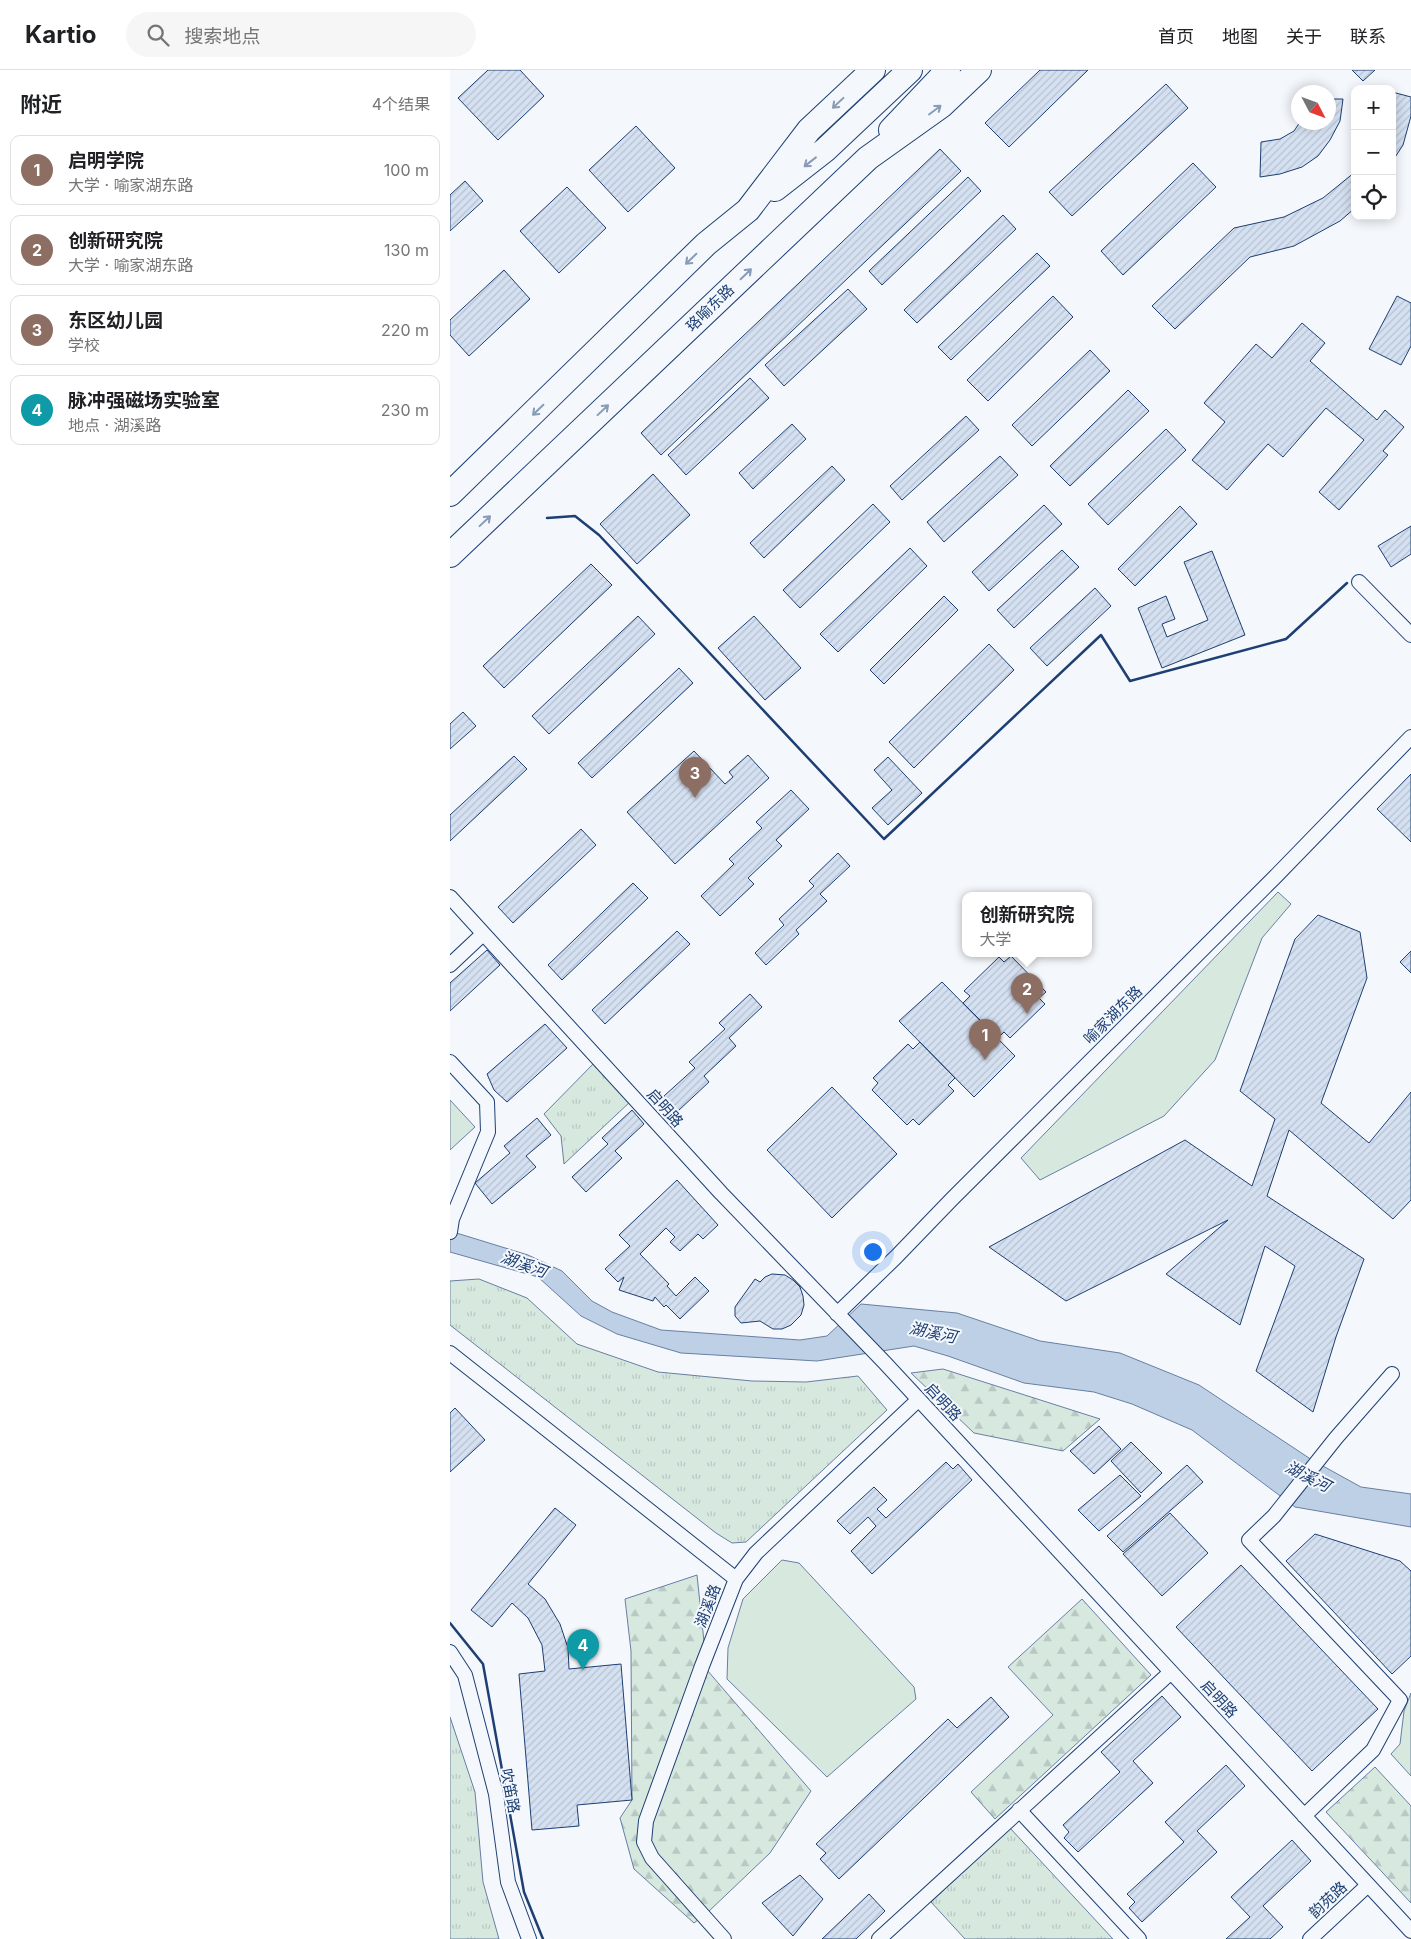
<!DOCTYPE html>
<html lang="zh">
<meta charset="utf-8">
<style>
:root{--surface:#fff;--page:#f6f6f6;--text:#202124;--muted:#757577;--line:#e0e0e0;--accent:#111827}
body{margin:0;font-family:Inter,"Noto Sans SC",sans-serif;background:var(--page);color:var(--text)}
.controls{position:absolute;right:15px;top:15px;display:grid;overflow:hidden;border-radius:10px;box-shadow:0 2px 12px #0003}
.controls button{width:45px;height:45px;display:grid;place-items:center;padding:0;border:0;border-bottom:1px solid var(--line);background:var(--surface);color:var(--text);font:25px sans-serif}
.compass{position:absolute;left:841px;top:15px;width:45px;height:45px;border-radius:50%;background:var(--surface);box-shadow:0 2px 12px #0003;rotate:131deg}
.you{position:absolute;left:422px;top:1181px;width:18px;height:18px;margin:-12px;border:4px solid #fff;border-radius:50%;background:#1a73e8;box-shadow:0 0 0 8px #1a73e833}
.badge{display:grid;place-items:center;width:32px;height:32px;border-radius:50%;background:var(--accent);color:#fff;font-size:16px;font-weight:700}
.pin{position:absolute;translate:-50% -41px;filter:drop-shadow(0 1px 2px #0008)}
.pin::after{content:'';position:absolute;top:26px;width:18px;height:15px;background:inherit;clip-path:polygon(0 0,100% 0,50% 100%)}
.popup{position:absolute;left:512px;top:822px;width:130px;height:65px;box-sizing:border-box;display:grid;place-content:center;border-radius:10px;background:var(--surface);filter:drop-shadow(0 1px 4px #0005);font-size:16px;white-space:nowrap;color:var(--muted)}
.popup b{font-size:19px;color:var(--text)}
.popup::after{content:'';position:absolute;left:50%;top:100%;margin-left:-10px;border:10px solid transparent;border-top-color:var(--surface)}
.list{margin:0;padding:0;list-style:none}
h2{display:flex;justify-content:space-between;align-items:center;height:65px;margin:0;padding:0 20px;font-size:21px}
h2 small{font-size:16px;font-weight:400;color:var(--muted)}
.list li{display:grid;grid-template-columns:32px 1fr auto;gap:15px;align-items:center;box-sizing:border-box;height:70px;margin:0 10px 10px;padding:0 10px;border:1px solid var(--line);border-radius:10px}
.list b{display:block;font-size:19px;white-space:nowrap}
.list p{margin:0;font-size:16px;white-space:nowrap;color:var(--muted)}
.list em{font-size:16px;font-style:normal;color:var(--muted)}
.icon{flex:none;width:28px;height:28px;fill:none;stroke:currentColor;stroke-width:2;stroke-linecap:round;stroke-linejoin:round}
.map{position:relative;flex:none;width:961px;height:1869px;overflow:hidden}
header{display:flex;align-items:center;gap:30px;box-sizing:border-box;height:70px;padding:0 25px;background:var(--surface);border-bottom:1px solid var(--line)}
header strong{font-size:24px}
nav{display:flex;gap:28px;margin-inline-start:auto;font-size:18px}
.search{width:350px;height:45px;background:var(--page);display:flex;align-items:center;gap:12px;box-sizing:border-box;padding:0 18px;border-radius:28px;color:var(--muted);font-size:19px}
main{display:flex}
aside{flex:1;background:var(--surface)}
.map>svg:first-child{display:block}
.grass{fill:#d7e8df;stroke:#687fa3}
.forest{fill:url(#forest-firs);stroke:#687fa3}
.park{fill:url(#park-tufts);stroke:#687fa3}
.water{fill:#bed0e5;stroke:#687fa3}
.building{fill:url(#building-hatch);stroke:#1d3f73}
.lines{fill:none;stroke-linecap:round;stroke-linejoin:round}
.street-casing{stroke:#1d3f73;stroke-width:16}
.highway-casing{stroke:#1d3f73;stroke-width:26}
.street{stroke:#f4f7fb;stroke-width:14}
.highway{stroke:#f4f7fb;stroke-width:24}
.wall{stroke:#1d3f73;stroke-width:2.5}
.oneway{stroke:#889bb7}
.labels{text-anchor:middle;stroke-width:4;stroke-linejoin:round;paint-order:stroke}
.street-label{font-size:15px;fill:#1d3f73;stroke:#f4f7fb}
.water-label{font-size:16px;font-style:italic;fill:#1d3f73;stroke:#f4f7fb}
</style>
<header>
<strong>Kartio</strong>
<div class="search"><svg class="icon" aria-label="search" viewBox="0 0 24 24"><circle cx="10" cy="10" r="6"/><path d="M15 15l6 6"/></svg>搜索地点</div>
<nav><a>首页</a><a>地图</a><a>关于</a><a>联系</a></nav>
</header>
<main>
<aside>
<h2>附近<small>4个结果</small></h2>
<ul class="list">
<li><span class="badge" style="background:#8d6e63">1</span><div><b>启明学院</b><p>大学 · 喻家湖东路</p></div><em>100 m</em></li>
<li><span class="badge" style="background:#8d6e63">2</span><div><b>创新研究院</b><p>大学 · 喻家湖东路</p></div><em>130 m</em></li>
<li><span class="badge" style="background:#8d6e63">3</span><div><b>东区幼儿园</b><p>学校</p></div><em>220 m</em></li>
<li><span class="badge" style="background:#0f9aa8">4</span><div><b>脉冲强磁场实验室</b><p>地点 · 湖溪路</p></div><em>230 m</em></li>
</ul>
</aside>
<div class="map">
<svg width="961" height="1869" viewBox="0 0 961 1869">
<defs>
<pattern id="forest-firs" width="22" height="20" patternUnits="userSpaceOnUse" patternTransform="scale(1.25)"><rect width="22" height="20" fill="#d7e8df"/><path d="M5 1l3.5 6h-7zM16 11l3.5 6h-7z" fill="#b8c8c3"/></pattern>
<pattern id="park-tufts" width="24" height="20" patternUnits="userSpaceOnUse" patternTransform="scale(1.25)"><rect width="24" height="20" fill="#d7e8df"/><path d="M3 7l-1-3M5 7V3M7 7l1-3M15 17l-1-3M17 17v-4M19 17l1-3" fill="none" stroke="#b8c8c3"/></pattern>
<pattern id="building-hatch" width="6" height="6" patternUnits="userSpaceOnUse" patternTransform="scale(1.25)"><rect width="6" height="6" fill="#d5e0f0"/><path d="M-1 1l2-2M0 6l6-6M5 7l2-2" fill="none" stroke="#b6c1d1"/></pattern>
</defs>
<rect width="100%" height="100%" fill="#f4f7fb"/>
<path class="grass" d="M828,822L841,834L812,868L765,990L714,1046L590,1110L571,1088Z
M0,1030L25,1057L0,1080Z
M332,1490L349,1493L464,1617L466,1629L377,1707L277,1609L278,1578L293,1529Z
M961,1623V1706L941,1684L950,1674L954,1641Z"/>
<path class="forest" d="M493,1299L650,1349L613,1381L524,1363L461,1303Z
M247,1505L257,1600L361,1721L320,1783L257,1843L244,1853L184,1799L170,1748L182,1730L181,1581L175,1529Z
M632,1529L701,1605L545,1749L521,1722L603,1645L558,1597Z
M925,1697L961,1736V1833L876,1742Z"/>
<path class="park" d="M146,991L182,1030L114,1094L111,1066L94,1044Z
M29,1209L77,1228L127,1274L208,1302L302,1311L356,1312L408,1306L437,1340L296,1472L282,1473L266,1463L0,1255V1211Z
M0,1647L25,1722L33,1812L49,1869H0Z
M560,1758L663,1869H515L481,1832Z"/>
<path class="water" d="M0,1161L78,1185L112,1201L142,1231L162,1242L211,1260L350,1270L377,1266L411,1234L507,1243L590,1271L670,1283L749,1315L862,1390L911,1417L961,1424V1457L845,1437L742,1360L682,1334L644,1322L574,1313L498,1286L464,1276L367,1291L231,1283L167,1264L131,1246L88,1207L0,1182Z"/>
<path class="building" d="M38,0H70L94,26L48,70L8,28Z
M590,0H638L559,77L535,53Z
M902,0H925L913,11Z
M716,14L738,38L622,146L599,122Z
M942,22L961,27V46L953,75L942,92Z
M878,29H893L890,51L880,70L868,86L852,97L830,104L810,107L811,72L830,69L844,61L850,52H878Z
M186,56L225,98L178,142L139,100Z
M490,79L511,101L211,385L191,363Z
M743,93L766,117L673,205L651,181Z
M905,102V138L890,151L844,176L800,187L725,259L702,236L784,158L834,147L873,128Z
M518,107L531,121L432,215L419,201Z
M15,111L33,131L0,161V125Z
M117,117L156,158L109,203L70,161Z
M553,145L566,159L467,253L454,240Z
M587,183L600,196L501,290L488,277Z
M54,200L80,229L19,286L0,265V250Z
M398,219L417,239L334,316L315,295Z
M603,226L623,247L538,331L517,310Z
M947,226L961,233V276L951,295L919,279Z
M852,253L875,273L860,291L927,350L935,340L954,357L933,381L938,385L889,440L869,422L914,370L876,338L833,387L818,374L777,420L742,390L775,352L754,333L806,274L822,288Z
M640,280L660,301L582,376L562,355Z
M300,308L319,328L236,405L218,385Z
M678,320L699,341L620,416L600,396Z
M516,346L529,360L452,430L440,416Z
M342,354L356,369L303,419L289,403Z
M716,359L736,380L658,455L638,434Z
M550,386L568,405L494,472L477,452Z
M382,396L395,410L314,488L300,473Z
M203,404L240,445L187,494L150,454Z
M423,434L440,452L350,538L333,520Z
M594,435L612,454L539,521L522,502Z
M730,436L747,454L685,516L668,499Z
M961,456V484L941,497L928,476Z
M460,478L477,496L388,582L370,564Z
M612,480L629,497L564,558L547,540Z
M762,481L795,565L712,598L688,538L716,526L725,549L712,554L717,567L758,550L734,492Z
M141,494L162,515L54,618L33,596Z
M645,518L661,536L597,596L580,578Z
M494,526L508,540L434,614L420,600Z
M188,546L205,564L99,664L82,646Z
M304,546L351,598L315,630L268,578Z
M539,574L564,600L464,698L439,672Z
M229,598L243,613L142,708L128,693Z
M13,642L26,656L0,679V654Z
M244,681L275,714L283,707L279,702L298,685L319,708L225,794L177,742Z
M64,686L77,699L0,771V745Z
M438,687L472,723L438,755L422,738L442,720L424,700Z
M961,704V772L927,739Z
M341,720L359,739L326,770L332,776L298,808L304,814L270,846L251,826L284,794L279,789L312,758L306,752Z
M131,759L146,775L63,853L48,837Z
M388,783L400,796L370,824L377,831L346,860L349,864L316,895L305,883L334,855L329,849L364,816L359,811Z
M183,813L198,828L112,910L98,895Z
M868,845L910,862L917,908L871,1033L919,1073L961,1022V1130L943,1149L839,1060L817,1126L914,1189L886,1267L863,1342L806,1301L845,1196L815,1176L790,1255L716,1204L778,1150L616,1231L539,1177L735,1070L802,1116L825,1049L790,1021L845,869Z
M227,861L240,874L155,954L142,940Z
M37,880L50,895L0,941V913Z
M961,881V903L950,892Z
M561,886L596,922L589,928L595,934L560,968L554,962L548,968L513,933L520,926L514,921L549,887L554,892Z
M492,912L565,986L524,1027L449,951Z
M300,924L312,937L279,968L286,976L254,1006L259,1012L228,1041L214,1026L245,998L239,992L275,959L269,953Z
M95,954L117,978L57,1032L44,1020L37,1004Z
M470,972L505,1008L498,1015L504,1021L469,1055L463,1049L457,1055L422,1020L428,1013L423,1008L458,974L463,979Z
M382,1017L447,1084L382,1148L317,1080Z
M182,1040L194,1054L165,1081L172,1088L136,1122L122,1107L158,1074L152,1068Z
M87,1048L101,1065L76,1086L86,1097L42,1134L25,1113L60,1083L54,1076Z
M227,1110L268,1155L253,1169L248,1164L230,1181L220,1172L225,1167L216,1158L190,1184L219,1214L217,1216L226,1226L245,1207L259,1221L230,1249L216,1235L214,1237L205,1227L203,1231L169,1220L174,1207L168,1212L155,1199L180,1176L169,1165Z
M322,1204L335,1205L343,1210L350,1217L353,1226L354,1235L351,1245L341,1255L332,1259H323L310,1251L291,1253L285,1246V1237L305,1209L310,1212L315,1207Z
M5,1338L35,1370L0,1402V1343Z
M649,1356L671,1379L644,1404L620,1381Z
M681,1372L712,1403L691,1423L661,1391Z
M496,1392L503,1399L508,1394L522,1410L422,1504L401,1481L426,1456L418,1447L400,1464L387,1451L424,1417L437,1430L427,1439L436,1448Z
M737,1395L753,1412L673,1482L657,1466Z
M670,1405L691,1426L649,1461L628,1440Z
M105,1438L126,1455L78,1514L95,1529L110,1554L118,1578L119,1599L171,1594L182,1730L127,1735L129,1756L82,1760L69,1604L95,1601L92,1575L78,1548L62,1533L42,1557L21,1540Z
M720,1443L758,1483L712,1526L673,1484Z
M865,1464L950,1491L961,1501V1586L942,1604L836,1491Z
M791,1495L928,1639L862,1701L726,1557Z
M712,1626L731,1647L683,1691L703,1713L628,1782L614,1768L619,1762L613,1755L670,1702L651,1682Z
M541,1627L559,1647L389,1809L370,1789L376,1783L366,1774L498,1649L507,1658Z
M776,1695L795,1716L747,1761L767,1782L692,1852L679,1838L685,1832L677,1824L734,1772L715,1752Z
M842,1770L861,1791L813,1836L833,1857L820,1869H776L800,1847L781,1827Z
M350,1805L373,1829L343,1866L312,1833Z
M419,1824L435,1841L406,1869H372Z"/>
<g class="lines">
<g class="street-casing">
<path id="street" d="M909,512L961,565
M0,827L271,1123L435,1293L961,1861
M0,895L33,864
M0,992L37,1032L38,1062L2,1149L0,1162
M387,1244L446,1187L502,1129L824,808L961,667
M0,1283L286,1509
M0,1582L15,1605L46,1724L58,1812L79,1869
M569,1740L689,1869
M854,1746L923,1680L950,1630L799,1470L824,1446L886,1368L942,1304
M274,1869L202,1788L194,1772L196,1751L252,1596L286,1509L306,1483L468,1330
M429,1869L721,1602
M860,1869L918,1815"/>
</g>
<g class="highway-casing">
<path id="highway" d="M441,60L498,0
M325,119L375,80L460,0
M0,424L256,174L298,140L359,60L423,0
M0,485L418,88L491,36L529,0"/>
</g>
<use href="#street" class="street"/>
<use href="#highway" class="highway"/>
<path class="wall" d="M97,448L125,446L149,465L434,769L651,565L680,611L836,569L897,513
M0,1553L33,1594L74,1822L93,1869"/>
</g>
<defs><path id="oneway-shaft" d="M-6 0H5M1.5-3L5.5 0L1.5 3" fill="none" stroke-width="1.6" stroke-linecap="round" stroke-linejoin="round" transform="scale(1.25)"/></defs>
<g class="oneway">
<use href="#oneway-shaft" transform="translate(388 33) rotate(137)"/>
<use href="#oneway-shaft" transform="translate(485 40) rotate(-37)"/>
<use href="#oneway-shaft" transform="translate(360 92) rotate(142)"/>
<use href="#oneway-shaft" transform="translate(241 189) rotate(136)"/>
<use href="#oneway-shaft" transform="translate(296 204) rotate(-44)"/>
<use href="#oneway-shaft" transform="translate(88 340) rotate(136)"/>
<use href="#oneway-shaft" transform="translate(153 340) rotate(-43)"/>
<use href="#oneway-shaft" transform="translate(35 451) rotate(-43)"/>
</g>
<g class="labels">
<g class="street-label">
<text transform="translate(260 238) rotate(-44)" y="5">珞喻东路</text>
<text transform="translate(663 945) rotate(-45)" y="5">喻家湖东路</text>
<text transform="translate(215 1038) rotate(48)" y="5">启明路</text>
<text transform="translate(493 1332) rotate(47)" y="5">启明路</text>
<text transform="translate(258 1536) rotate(-69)" y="5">湖溪路</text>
<text transform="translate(769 1629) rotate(47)" y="5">启明路</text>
<text transform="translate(60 1721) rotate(79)" y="5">吹笛路</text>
<text transform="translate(878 1830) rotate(-43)" y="5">韵苑路</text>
</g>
<g class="water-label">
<text transform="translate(74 1194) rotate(20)" y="6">湖溪河</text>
<text transform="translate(483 1262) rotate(12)" y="6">湖溪河</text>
<text transform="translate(858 1406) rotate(27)" y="6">湖溪河</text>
</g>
</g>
</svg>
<div class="controls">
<button>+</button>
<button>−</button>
<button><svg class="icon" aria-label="locate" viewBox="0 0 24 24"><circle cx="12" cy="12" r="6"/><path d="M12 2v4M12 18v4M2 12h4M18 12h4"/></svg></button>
</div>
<svg class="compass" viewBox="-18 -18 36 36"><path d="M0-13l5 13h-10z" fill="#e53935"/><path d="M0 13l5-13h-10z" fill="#757577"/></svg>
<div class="you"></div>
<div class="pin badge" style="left:535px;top:990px;background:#8d6e63">1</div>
<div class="pin badge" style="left:577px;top:944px;background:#8d6e63">2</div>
<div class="popup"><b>创新研究院</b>大学</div>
<div class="pin badge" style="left:245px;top:728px;background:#8d6e63">3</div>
<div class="pin badge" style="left:133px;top:1600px;background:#0f9aa8">4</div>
</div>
</main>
